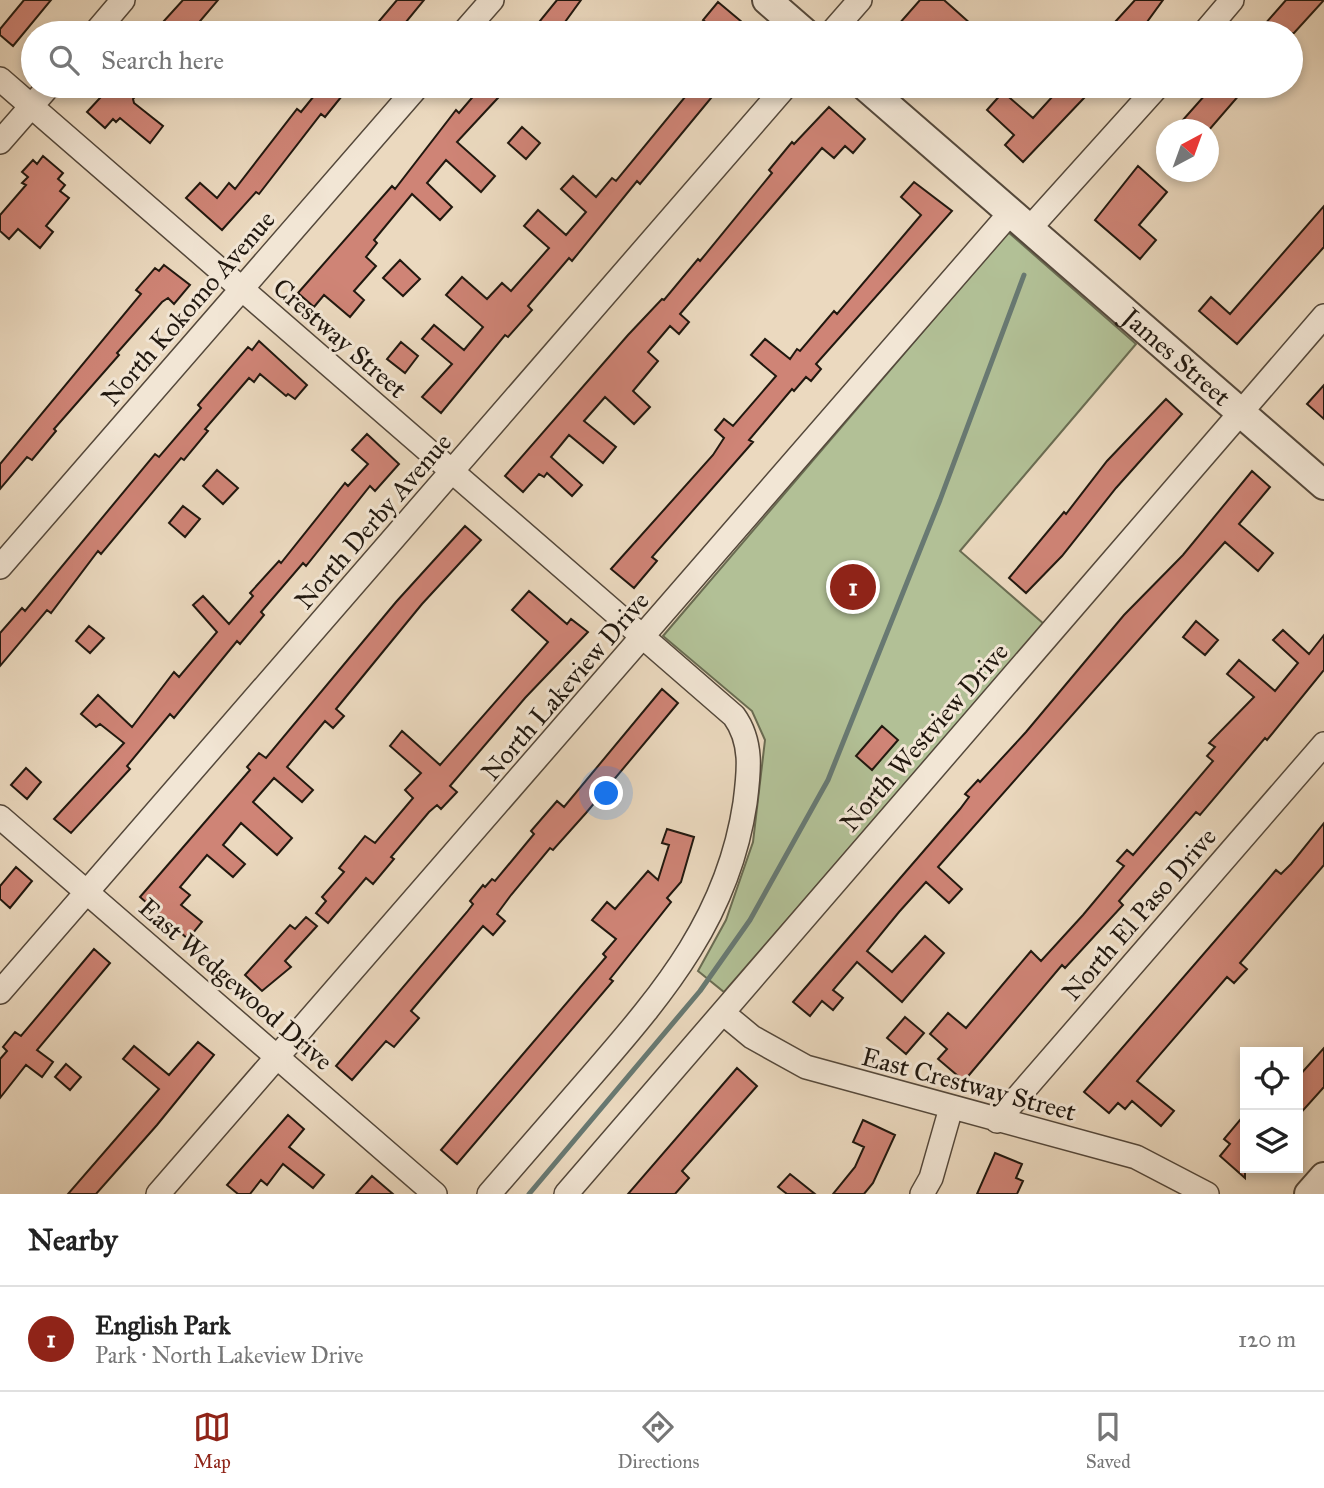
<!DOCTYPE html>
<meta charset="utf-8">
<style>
:root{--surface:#fff;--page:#f6f6f6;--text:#222;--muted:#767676;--line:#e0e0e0;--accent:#8f2418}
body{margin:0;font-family:"IM FELL Great Primer",serif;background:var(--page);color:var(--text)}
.controls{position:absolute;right:21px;bottom:21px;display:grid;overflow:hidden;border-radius:0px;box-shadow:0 4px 10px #0003}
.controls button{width:63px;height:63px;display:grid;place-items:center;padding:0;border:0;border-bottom:2px solid var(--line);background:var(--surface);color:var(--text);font:35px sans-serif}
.compass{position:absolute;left:1156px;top:119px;width:63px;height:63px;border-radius:50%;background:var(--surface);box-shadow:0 4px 10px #0003;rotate:41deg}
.you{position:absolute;left:607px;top:794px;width:24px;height:24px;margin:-18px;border:5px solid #fff;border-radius:50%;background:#1a73e8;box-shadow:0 0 0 10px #1a73e833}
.badge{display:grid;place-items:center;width:46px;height:46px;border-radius:50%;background:var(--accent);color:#fff;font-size:23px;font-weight:700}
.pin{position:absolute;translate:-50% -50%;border:4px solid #fff;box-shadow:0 2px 7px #0006}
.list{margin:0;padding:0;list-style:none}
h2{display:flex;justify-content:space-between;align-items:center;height:91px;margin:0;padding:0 28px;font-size:30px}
h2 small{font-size:23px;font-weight:400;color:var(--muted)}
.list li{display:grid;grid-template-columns:46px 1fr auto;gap:21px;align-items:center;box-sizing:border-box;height:105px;padding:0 28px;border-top:2px solid var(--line)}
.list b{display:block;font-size:26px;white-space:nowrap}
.list p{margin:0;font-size:23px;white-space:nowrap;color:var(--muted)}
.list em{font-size:23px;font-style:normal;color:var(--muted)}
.icon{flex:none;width:38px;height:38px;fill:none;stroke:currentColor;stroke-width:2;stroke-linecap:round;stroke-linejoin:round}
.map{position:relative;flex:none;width:1324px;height:1194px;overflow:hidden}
.search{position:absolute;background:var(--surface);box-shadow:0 4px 10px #0003;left:21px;right:21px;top:21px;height:77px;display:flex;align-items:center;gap:18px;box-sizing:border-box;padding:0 24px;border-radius:38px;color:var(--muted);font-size:26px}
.sheet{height:196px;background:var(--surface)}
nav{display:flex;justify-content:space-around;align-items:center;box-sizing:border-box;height:98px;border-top:2px solid var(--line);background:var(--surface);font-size:19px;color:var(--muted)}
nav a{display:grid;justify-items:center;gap:4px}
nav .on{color:var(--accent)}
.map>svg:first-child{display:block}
.green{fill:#b2c096;stroke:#6a6c52;stroke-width:2}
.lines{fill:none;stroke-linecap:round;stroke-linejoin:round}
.stream{stroke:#687972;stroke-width:5}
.building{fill:#cf8476;stroke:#21180f;stroke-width:2}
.minor-casing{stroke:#54483b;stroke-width:26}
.tertiary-casing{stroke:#54483b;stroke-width:32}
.minor{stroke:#f2e6d5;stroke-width:23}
.tertiary{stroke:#f2e6d5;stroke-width:28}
.labels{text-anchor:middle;stroke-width:6;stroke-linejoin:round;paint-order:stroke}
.street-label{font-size:26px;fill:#21180f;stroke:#f2e6d5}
</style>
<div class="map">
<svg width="1324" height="1194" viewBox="0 0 1324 1194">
<rect width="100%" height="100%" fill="#ebd9bf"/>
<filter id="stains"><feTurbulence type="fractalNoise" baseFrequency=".00286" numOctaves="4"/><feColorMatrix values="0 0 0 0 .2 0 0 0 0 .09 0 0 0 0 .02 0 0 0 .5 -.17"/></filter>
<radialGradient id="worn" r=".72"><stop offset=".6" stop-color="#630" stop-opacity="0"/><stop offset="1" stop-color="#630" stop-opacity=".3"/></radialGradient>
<path class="green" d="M1008,232L1136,344L960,551L1044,624L724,992L698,971L726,920L753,842L765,740L752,711L663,636Z"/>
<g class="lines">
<path class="stream" d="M529,1194L700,991L750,920L828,780L940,500L1024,275"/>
</g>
<path class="building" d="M24,0H51L13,46L0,35V29Z
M183,0H218L190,33H153Z
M397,0H424L397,33H369Z
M557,0H581L557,33H543L535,27Z
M920,0H944L981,33H891Z
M1135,0H1163L1139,33H1105Z
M1286,0H1324L1294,33H1257Z
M718,2L755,33H720L703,20Z
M111,86H144L133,99L134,103L163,126L150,143L120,118L116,122L113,119L105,128L87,112Z
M322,86H350L325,117L321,114L259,194L256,192L222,230L186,198L200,183L217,198L229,183L235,189L297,109L301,112Z
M482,86H509L457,142L495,176L481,192L446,160L427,183L452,207L440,220L412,194L374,240L377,243L366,257L376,266L354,291L364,300L350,317L324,295L314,307L298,293L392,186L395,189L456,110L459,113Z
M694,86H721L640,184L637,181L572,261L569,258L528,306L532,310L508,337L505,335L441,413L422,397L452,364L422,339L434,325L464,350L483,327L446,295L462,277L487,299L502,283L511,291L549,248L524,226L538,210L566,235L586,212L561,189L573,176L596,197L612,178L616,181Z
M1062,86H1071L1084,98L1023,162L1005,145L1014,135L987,110L1003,92L1033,118Z
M1213,86H1247L1209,130H1174Z
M829,107L865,139L853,153L845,146L834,158L822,148L680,314L689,322L679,334L670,326L648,352L658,361L633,391L650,407L634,424L605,397L584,421L616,447L603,463L569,435L551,457L582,485L572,496L547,473L544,477L539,474L523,492L505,476L628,335L662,299L664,300L698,259L700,261L772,173L769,170L792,142L794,144Z
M522,127L540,143L526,159L508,143Z
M43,156L63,173L58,179L65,185L60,191L69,198L46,226L53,232L40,248L18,229L9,239L0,231V215L26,185L22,183L28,177L22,172L33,160L37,164Z
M1138,166L1167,192L1139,225L1156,240L1140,259L1095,220Z
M914,182L952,211L816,364L821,369L811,381L806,377L794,391L792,389L749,440L753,442L652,557L657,561L634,588L611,569L713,455L724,438L715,430L724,419L733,426L776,376L751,355L765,339L790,359L797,349L800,351L834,311L837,314L921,215L901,197Z
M1324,206V247L1237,344L1199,311L1211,297L1230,314Z
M400,260L420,279L403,296L383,278Z
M164,265L190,285L174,304L168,298L162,302L117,353L119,355L54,429L56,431L32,460L27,457L0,489V464L141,294L136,290L155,268L159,271Z
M259,341L307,385L295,399L288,394L286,396L260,374L254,382L249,378L205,429L208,431L184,460L181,458L101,554L98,551L51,613L47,610L0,666V633L22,608L25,611L155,454L159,457L201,408L198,405L248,347L252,350Z
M401,342L418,356L405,373L387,359Z
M1324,385V419L1307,404Z
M1166,399L1182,414L1116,488L1062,556L1026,593L1009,578L1064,512L1066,514L1107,461Z
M367,434L399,464L375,491L370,486L306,566L303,563L261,612L264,615L240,644L237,641L174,718L170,714L127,766L130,769L71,833L54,819L124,743L100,724L96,727L81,714L98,695L132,727L174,672L179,677L217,632L193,605L203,596L229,624L253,596L250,593L279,561L281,563L345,483L348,486L368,464L352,450Z
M217,470L238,488L223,504L203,486Z
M1252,471L1270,487L1239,524L1273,553L1258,571L1225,542L938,867L962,889L949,903L926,882L899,912L867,951L892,972L925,936L944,953L902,1002L857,962L833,990L843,998L833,1010L822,1001L810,1016L793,1002L960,809L969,797L965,794L978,780L980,782L1026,732L1124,615L1183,555Z
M183,506L200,519L185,537L169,523Z
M465,526L481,540L422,604L336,709L344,716L333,728L325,721L287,767L313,790L302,802L274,778L253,802L292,838L277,855L241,823L223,845L245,864L233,877L207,855L180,887L190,895L181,905L202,922L188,939L140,897L250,770L247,767L259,753L266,758L396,602Z
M529,591L567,624L571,619L588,632L525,698L450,786L457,792L441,809L437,805L429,812L391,857L394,859L373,884L366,878L328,923L316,913L326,901L322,897L344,872L339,868L365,836L375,843L413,798L405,790L421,773L390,746L402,731L440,765L548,642L512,610Z
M1196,621L1218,640L1205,655L1183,637Z
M89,626L104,638L90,653L76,641Z
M1283,630L1309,654L1324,635V670L1267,740L1265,738L1200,815L1196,812L1119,901L1123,905L1065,968L1062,965L964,1081L938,1059L947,1049L930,1034L948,1013L966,1028L1031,951L1041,961L1083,915L1124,866L1117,861L1127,850L1133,855L1213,761L1207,756L1215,747L1209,743L1254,697L1227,674L1239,660L1275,691L1298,663L1273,640Z
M662,689L678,703L586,813L553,850L550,848L511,895L497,914L505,921L493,935L483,926L411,1011L419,1018L394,1047L386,1041L352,1080L336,1066L467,912L473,904L470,901L483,885L485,887L492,879L495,881L534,834L531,831L557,801L564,807Z
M882,726L898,740L872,770L856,756Z
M26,768L41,782L27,799L11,785Z
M1324,823V865L1240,963L1247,969L1234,983L1227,977L1137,1081L1174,1111L1161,1126L1132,1101L1125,1109L1118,1103L1109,1113L1084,1092L1259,890L1276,870L1281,874L1291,864Z
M667,829L694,837L681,882L667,898L671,902L610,979L613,981L457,1164L441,1150L606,957L603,954L616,939L592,920L607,902L615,909L648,871L658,880L669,845L662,843Z
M16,867L32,881L10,908L0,899V886Z
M306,917L317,926L285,961L291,967L262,991L245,975L290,925L295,929Z
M94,949L110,963L37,1050L53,1062L42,1077L26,1065L0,1098V1059L7,1051L3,1047L15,1032L21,1036Z
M905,1017L924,1033L906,1054L887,1038Z
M198,1042L214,1055L157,1125L96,1194H68L159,1089L123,1059L134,1046L169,1075Z
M1324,1048V1087L1298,1116V1077Z
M66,1064L81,1077L70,1090L55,1077Z
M737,1068L757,1086L682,1171L689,1178L675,1194H628Z
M1245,1114V1178L1220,1156L1230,1144L1224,1139Z
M288,1115L304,1129L289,1147L324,1175L313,1188L283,1164L267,1185L261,1180L250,1194H238L227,1185Z
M863,1120L895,1135L873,1183L864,1194H833L855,1167L864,1147L853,1142Z
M995,1153L1022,1164L1016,1178L1023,1181L1017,1194H977Z
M790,1174L815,1194H787L778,1187Z
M372,1176L393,1194H356Z"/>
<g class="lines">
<g class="minor-casing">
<path id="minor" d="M95,33L123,0
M463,33L492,0
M831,33L860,0
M1204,33L1232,0
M0,79L734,716C753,742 749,772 745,803C728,916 666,990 594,1073C559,1113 524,1154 489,1194
M0,142L49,86
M1030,228L1158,86
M0,567L418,86
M0,817L435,1194
M0,992L786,86
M723,1013L752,1037L806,1067L1136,1157L1207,1194
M997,1121L1324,744
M158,1194L1011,212
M566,1194L1324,316
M922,1194L931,1178L951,1108"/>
</g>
<g class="tertiary-casing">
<g id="tertiary">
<path d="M767,0L805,33"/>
<path id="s1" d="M865,86L1324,485"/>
<path d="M1309,1194L1324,1177"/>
</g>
</g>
<use href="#minor" class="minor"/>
<use href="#tertiary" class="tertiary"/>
</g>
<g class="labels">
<g class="street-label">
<text transform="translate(188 308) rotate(-49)" y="9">North Kokomo Avenue</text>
<text transform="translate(340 338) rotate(41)" y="9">Crestway Street</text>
<text dy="9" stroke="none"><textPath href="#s1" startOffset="413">James Street</textPath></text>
<text transform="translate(373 521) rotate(-49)" y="9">North Derby Avenue</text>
<text transform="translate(565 686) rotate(-49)" y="9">North Lakeview Drive</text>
<text transform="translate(924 737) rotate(-49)" y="9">North Westview Drive</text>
<text transform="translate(1139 914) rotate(-49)" y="9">North El Paso Drive</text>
<text transform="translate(236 984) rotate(41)" y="9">East Wedgewood Drive</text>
<text transform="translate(969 1084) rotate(15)" y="9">East Crestway Street</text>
</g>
</g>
<rect width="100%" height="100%" filter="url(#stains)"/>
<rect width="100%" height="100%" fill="url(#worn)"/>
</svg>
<div class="controls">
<button><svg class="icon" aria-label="locate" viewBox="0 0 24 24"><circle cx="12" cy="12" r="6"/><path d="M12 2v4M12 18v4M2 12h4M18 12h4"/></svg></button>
<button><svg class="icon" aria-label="layers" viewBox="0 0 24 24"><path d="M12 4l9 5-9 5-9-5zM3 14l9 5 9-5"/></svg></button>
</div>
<svg class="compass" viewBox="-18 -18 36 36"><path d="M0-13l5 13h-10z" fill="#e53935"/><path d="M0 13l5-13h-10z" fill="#767676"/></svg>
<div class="you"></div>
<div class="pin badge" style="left:853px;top:587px">1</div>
<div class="search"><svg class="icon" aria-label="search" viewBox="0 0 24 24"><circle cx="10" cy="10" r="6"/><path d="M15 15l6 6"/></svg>Search here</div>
</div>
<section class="sheet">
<h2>Nearby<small></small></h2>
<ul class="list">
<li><span class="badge">1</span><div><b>English Park</b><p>Park · North Lakeview Drive</p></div><em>120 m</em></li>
</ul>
</section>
<nav>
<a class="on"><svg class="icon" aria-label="map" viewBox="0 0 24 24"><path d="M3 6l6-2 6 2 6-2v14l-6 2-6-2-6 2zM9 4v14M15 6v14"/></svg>Map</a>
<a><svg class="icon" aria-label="directions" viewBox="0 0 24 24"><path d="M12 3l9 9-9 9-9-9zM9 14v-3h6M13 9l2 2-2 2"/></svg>Directions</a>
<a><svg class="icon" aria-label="saved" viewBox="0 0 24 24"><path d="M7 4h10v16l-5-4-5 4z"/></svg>Saved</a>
</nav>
